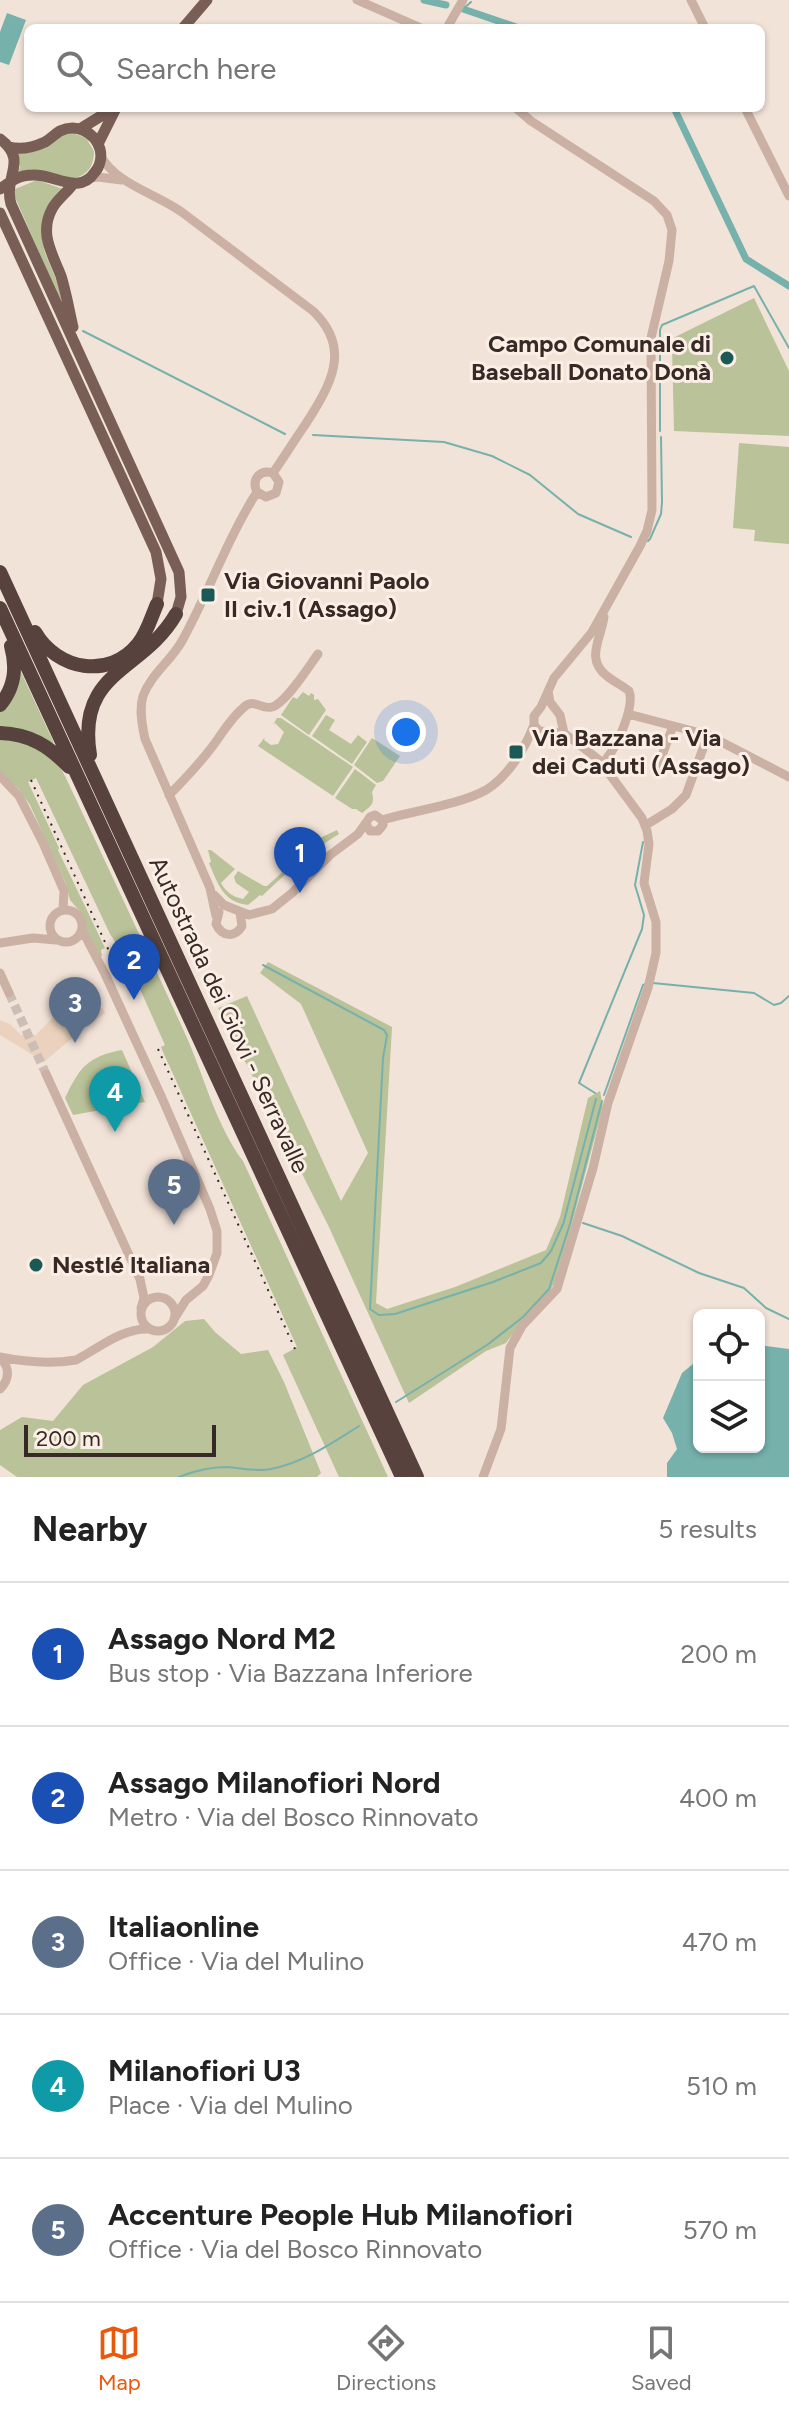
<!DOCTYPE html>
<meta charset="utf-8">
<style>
:root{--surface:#fff;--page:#f2f2f2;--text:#222;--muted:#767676;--line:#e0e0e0;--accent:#ea580c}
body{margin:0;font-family:Figtree,sans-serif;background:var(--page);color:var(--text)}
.controls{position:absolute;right:24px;bottom:24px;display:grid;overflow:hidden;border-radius:12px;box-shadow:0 2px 6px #0004}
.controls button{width:72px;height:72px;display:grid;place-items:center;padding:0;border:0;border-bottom:2px solid var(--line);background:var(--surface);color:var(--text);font:40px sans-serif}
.scale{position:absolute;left:24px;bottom:20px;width:192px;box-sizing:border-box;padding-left:8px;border:4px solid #362926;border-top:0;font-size:22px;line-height:28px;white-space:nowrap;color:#362926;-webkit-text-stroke:6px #faeee5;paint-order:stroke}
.you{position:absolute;left:406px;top:732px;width:28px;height:28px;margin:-20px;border:6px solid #fff;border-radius:50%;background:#1a73e8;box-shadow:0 0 0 12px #1a73e833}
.badge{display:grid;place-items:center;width:52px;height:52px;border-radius:50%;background:var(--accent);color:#fff;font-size:26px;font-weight:700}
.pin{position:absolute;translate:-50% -66px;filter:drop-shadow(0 2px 4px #0008)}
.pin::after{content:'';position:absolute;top:42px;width:28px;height:24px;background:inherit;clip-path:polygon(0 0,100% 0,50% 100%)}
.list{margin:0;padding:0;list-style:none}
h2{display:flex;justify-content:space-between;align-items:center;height:104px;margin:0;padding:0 32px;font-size:34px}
h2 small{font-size:26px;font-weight:400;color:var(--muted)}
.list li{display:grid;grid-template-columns:52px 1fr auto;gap:24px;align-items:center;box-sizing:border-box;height:144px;padding:0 32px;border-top:2px solid var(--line)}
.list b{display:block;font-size:30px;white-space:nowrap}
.list p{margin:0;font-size:26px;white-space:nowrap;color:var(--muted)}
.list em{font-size:26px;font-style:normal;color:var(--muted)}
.icon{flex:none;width:44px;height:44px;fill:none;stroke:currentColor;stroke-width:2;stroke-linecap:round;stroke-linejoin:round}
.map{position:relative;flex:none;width:789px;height:1477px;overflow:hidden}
.search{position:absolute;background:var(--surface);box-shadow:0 2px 6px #0004;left:24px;right:24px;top:24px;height:88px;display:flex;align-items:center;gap:20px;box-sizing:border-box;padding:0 28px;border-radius:12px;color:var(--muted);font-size:30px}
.sheet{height:824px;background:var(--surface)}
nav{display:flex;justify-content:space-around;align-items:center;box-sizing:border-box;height:112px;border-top:2px solid var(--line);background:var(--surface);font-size:22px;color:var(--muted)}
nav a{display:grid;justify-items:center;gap:4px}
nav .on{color:var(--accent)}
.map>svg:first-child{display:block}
.green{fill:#b9c298}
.plaza{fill:#ebd2be}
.water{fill:#76b1ac}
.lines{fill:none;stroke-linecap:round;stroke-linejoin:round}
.stream{stroke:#76b1ac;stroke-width:2}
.canal{stroke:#76b1ac;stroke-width:7}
.minor-tunnel{stroke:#ccbeb4;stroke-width:9;stroke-dasharray:9 4.5;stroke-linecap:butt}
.minor{stroke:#cbb1a4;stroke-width:9}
.major{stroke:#795e56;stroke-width:11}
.highway{stroke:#57423d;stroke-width:14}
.rail{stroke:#362926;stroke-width:2;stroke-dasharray:2 6;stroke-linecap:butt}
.poi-dot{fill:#1a5955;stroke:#faeee5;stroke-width:3}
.labels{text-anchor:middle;stroke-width:6;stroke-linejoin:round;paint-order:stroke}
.poi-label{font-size:24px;font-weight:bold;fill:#362926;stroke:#faeee5;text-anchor:start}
.street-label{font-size:24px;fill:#362926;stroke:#faeee5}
</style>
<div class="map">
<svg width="789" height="1477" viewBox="0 0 789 1477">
<rect width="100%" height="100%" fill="#f2e3d8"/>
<path class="green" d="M73,133L86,138L94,151C94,193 45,176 18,173L20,167L17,153L65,134Z
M37,180L63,189L42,237L45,253L58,284L63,307L14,195L15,189Z
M754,298L789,371V436L674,431L672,345L675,337Z
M739,443L789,447V544L754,541L755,530L733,528Z
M20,670L54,743L52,744L0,730V708Z
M303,692L309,696L311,693L314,695V700L318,699L326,710L309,735L281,715L293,697L297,699Z
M326,715L335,720L329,730L351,744L358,735L367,742L352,764L312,736Z
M277,718H281L353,767L333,796L258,746L265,737L264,740L271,745L278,744L284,732L275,723L273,725Z
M0,736L20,738L57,762L65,776C106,863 147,950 187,1038C205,1079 216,1125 243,1161L388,1477H339L283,1355L297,1347L163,1052L161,1047L165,1045C148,1008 131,964 110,934L36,778L28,782L59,848L58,850L105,948L101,950L102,956L100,957L86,932L83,915L70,900L66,884L30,805L19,789L0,772Z
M372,738L400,756L383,781L377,783L354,765Z
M355,769L376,785L372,792C375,804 371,806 362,813L356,809H352L335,798Z
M337,830L339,834L306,855L262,896L260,895L248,905C223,902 218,884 209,863L211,862L208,850H211L235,869L221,883C226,892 233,897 243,899L249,892L236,883L234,877L238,871L264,886H267L320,838Z
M268,962L392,1027L376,1303L387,1309L455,1287L546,1250L560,1217L588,1098L600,1091L603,1107L557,1279L546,1297L520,1324L506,1343L486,1351L409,1403L328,1225L218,1008L247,996L341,1201L368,1153L301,1004L260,973Z
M122,1050L145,1102L73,1115L65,1098C80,1067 87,1057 122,1050Z
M204,1319L215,1332L241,1354L268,1350L284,1382L321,1473L317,1477H17L0,1465V1430L22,1417L53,1421L83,1385L153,1347L185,1321Z"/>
<path class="plaza" d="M102,1008L105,1013L84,1028L44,1062L0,1035V1020L10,1024L21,1035H36L55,1015Z"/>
<path class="water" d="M7,13L26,20L9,65L0,62V32Z
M759,1345L789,1349V1477H667V1463L677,1449L672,1433L663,1418L682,1373L699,1359V1447H759Z"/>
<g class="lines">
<path class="stream" d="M463,9L471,2
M83,331L285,434
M660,431V330L662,325L754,286L789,348
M313,435L444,442L492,456L530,475L578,514L631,537
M648,541L650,539L661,514L662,502L661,437
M263,965L384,1030L387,1035L383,1058L370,1309L379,1315L395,1314L493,1282L541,1263L551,1251L564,1222
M653,983L754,993L774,1005L781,1003L789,996
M595,1093L579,1083L642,929L644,915L635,885L643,842
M604,1095L643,985L646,984
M564,1221L596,1099
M583,1223L622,1236L699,1273L744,1288L766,1308L789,1319
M396,1402L487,1345L523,1317L549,1289L570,1224L602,1101
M179,1477C194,1471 211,1467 227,1467C242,1468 256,1472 271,1469C303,1463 332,1443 359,1426"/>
<path class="canal" d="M424,0L446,5
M463,9L519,28
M674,108L746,259L789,286"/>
<path class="minor-tunnel" d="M9,993L46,1074"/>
<path class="minor" d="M357,0L421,28
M691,0L705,28
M448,26L463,0
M516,108L531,121L654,201L667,215L672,230L669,261L651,338L652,510L647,531L640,546L592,632L554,678L541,707L534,716V725L539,731L564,733
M745,108L789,196
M101,156C114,183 159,195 183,213L313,311C353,349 330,386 305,425C294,441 284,457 273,473
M90,178L98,177L121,180
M257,492L266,497L276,493L279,482L273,473
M257,492C251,479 260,469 273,473
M604,617C601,639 585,659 607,676C614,682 622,685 629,691C635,706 617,747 606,759
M548,691L550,702L560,715L564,733L598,759
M628,714L708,735L686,795L672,809L646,825
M708,735L789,777
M657,769L673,726
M0,776L19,796L43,843L64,891L63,910
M169,795C184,780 199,764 212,747C222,734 230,719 243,708C254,697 260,710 272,707C286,703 309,666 318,654
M382,820C412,811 459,805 486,790C509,776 525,748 534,725
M366,824L370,831H378L383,825L382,820
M214,895L224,905L249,915L272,909L292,893L330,855L358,834L370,817L375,815L382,820
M50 926a16 16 0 1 1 32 0a16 16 0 1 1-32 0Z
M219,912L216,924C222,937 235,938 242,926L240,913
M216,916L210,888L145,739C142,725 139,709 143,696C151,674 171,661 182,641C209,592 227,539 257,492
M82,930L105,974L162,1098L210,1209L217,1231V1253L209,1275L203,1286L186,1300L174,1319
M0,943L33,938L56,940
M0,973L9,993
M46,1074L140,1279L144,1298L141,1308
M141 1314a17 17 0 1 1 34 0a17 17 0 1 1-34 0Z
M0,1357C24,1362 52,1364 76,1360C97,1349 124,1327 149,1329
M0,1358C10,1367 10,1379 0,1389
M483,1477L501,1429L510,1348L522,1326L557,1289L593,1168L608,1103L648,988L656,953V922L644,883L649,844L647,831L642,818L605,768"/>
<path class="major" d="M183,28L207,0
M80,129L114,108
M0,139C29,161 3,176 11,204L179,572L181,597L176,614
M98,144L116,108
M0,189C11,181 19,175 33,175C55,174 79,196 95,172C100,166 102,157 100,149C95,132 76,123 60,131C55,134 50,139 45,142C34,147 20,150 9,147
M0,213L156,552L161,579L157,604
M73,327C69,310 66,292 61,276C52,253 39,233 52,209C57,199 67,193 73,184"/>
<path class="highway" d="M0,572L417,1477
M0,608L402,1477
M35,632C57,670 109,680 138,644C147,633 151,618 157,604
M0,705C15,687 17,668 11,646
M0,733C30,734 49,746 69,767
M90,755C76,670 143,672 176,614"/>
<path class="rail" d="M31,780L109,951
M158,1049L295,1349"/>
</g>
<g class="poi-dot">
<circle cx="727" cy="358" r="8"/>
<rect x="200" y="587" width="16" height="16" rx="4"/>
<rect x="508" y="744" width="16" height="16" rx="4"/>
<circle cx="36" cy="1265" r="8"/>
</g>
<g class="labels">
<g class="poi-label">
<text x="711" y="352" text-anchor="end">Campo Comunale di<tspan x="711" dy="28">Baseball Donato Donà</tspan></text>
<text x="224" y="589">Via Giovanni Paolo<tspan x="224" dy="28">II civ.1 (Assago)</tspan></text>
<text x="532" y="746">Via Bazzana - Via<tspan x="532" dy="28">dei Caduti (Assago)</tspan></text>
<text x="52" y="1273">Nestlé Italiana</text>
</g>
<g class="street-label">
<text transform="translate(229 1015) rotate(65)" y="8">Autostrada dei Giovi - Serravalle</text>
</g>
</g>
</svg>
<div class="controls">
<button><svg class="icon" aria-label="locate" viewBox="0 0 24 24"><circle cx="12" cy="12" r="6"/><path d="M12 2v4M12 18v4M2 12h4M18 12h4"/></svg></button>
<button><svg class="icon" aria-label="layers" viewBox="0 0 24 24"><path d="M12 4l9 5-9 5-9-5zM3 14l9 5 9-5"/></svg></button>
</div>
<div class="scale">200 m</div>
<div class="you"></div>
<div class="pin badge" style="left:300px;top:893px;background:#1a4fb4">1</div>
<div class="pin badge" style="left:134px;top:1000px;background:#1a4fb4">2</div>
<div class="pin badge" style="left:75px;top:1043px;background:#5c6f8a">3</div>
<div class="pin badge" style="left:115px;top:1132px;background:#0f9aa8">4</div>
<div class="pin badge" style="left:174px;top:1225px;background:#5c6f8a">5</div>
<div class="search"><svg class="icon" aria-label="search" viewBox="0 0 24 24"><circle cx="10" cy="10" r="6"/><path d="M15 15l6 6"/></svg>Search here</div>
</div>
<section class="sheet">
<h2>Nearby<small>5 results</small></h2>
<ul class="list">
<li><span class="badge" style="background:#1a4fb4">1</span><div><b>Assago Nord M2</b><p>Bus stop · Via Bazzana Inferiore</p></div><em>200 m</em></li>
<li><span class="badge" style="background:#1a4fb4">2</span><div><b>Assago Milanofiori Nord</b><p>Metro · Via del Bosco Rinnovato</p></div><em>400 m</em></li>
<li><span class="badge" style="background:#5c6f8a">3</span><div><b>Italiaonline</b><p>Office · Via del Mulino</p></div><em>470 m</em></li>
<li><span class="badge" style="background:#0f9aa8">4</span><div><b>Milanofiori U3</b><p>Place · Via del Mulino</p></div><em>510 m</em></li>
<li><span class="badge" style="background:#5c6f8a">5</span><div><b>Accenture People Hub Milanofiori</b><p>Office · Via del Bosco Rinnovato</p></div><em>570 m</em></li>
</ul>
</section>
<nav>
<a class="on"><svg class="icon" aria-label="map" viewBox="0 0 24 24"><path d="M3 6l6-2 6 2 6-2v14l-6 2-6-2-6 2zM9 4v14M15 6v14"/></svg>Map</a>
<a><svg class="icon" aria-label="directions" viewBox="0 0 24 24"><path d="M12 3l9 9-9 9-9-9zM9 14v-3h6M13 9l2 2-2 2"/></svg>Directions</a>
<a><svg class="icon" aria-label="saved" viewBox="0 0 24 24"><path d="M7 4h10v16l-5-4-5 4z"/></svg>Saved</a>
</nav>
